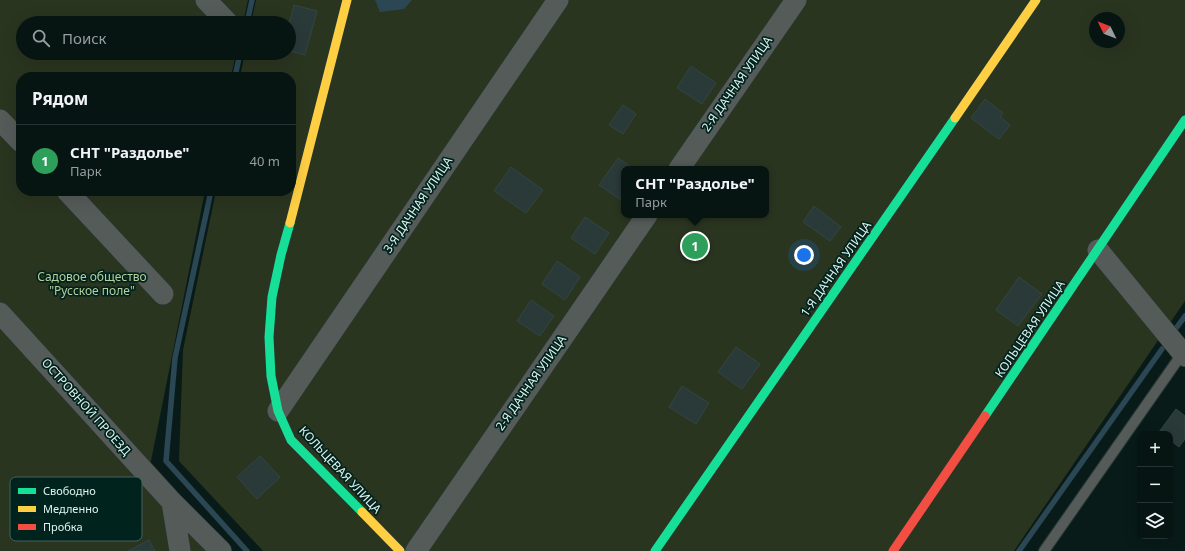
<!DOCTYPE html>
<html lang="ru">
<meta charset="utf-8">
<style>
:root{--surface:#061412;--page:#0f1d1b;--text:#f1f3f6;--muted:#989e9f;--line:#273332;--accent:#2563eb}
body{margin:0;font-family:"Noto Sans",sans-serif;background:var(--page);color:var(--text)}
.controls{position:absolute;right:12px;bottom:12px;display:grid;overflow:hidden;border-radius:8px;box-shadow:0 4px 16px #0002}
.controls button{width:36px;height:36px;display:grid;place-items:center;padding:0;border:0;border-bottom:1px solid var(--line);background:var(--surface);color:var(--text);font:20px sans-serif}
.compass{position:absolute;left:1089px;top:12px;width:36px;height:36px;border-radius:50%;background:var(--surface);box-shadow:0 4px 16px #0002;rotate:313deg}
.you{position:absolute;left:804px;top:255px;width:14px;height:14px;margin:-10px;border:3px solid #fff;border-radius:50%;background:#1a73e8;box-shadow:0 0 0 6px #1a73e833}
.badge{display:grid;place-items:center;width:26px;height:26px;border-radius:50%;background:var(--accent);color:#fff;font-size:13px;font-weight:700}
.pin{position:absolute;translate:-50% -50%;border:2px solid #fff;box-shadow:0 1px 4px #0006}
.popup{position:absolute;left:621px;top:166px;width:148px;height:52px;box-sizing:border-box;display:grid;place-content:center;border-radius:8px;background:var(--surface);filter:drop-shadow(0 1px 3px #0005);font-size:13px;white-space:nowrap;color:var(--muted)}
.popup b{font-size:15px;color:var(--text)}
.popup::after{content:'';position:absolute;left:50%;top:100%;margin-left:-8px;border:8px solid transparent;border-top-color:var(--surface)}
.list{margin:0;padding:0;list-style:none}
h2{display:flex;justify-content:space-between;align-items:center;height:52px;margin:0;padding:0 16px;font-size:17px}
h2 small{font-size:13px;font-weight:400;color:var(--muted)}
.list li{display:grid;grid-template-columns:26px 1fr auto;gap:12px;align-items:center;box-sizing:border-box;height:72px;padding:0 16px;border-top:1px solid var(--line)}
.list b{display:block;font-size:15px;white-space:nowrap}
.list p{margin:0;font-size:13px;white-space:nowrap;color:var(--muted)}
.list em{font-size:13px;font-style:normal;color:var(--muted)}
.icon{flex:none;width:22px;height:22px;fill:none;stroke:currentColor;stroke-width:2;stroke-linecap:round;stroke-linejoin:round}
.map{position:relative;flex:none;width:1185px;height:551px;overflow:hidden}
.search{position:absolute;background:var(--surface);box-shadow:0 4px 16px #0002;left:16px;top:16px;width:280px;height:44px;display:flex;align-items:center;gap:10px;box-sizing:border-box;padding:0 14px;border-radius:22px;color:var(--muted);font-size:15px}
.panel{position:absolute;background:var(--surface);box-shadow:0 4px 16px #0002;left:16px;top:72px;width:280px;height:124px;border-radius:16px}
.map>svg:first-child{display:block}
.green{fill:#2a3520;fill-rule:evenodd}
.water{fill:#2b4754}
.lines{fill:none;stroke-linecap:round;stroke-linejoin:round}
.stream{stroke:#2b4754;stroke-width:5.5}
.building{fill:#2a3a39;stroke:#344443}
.lane-casing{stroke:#283835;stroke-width:12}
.street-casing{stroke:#283835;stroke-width:22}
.fast-casing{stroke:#283835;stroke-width:10}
.slow-casing{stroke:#283835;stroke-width:10}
.jam-casing{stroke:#283835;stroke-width:10}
.lane{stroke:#555b59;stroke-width:10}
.street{stroke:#555b59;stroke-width:21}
.fast{stroke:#16e098;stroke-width:9}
.slow{stroke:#ffcf43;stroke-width:9}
.jam{stroke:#f24e42;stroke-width:9}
.labels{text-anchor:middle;stroke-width:3.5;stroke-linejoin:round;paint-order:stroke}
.street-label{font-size:12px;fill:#e0f4ef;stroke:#00231d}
.park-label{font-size:12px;fill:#b8ce9b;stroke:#00231d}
.key{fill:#00231d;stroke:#43625c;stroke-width:1}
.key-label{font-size:11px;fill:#e0f4ef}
</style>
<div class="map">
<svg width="1185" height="551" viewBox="0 0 1185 551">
<rect width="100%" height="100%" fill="#081b18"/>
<path class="green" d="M0,0H248L243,23H23V53H236L231,77H21V191H205L147,481L213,551H0Z
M256,0H1185V301L1014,551H263L179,461L183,350L216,191H291V77H240L245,53H289V23H251ZM1095,18H1119V42H1095ZM624,169H766V215H624Z"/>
<path class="water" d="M375,0H412L404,9L380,12Z"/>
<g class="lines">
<path class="stream" d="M247,23L252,0
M235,77L240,53
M211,191L175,358L166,461L247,551
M1177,327L1185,316
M1019,551L1162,349"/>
</g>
<path class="building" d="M294,5L317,11L305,55L289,51V24Z
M691,66L716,83L702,104L677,88Z
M985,99L1003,113L1000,117L1010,125L999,139L971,118Z
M623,105L636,114L623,134L609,125Z
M618,158L634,169H624V202L599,185Z
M511,167L543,190L526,213L494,191Z
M814,206L841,227L830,241L803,222Z
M585,217L609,233L595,254L571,238Z
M557,261L580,277L565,300L542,284Z
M1019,277L1042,294L1018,326L996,310Z
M531,300L554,316L540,336L517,321Z
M736,347L760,364L742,389L718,372Z
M682,386L709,403L696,424L669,407Z
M1176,409L1185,416V439L1179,447L1170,440V434H1162L1159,432Z
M260,456L280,477L257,499L237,477Z
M149,540L155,551H128Z"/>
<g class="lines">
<g class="lane-casing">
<path id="lane" d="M1044,551L1184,351"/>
</g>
<g class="street-casing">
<path id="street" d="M206,0L228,23
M0,120L21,142
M679,169L796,0
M67,191L163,294
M1098,250L1185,356
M0,313L172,502L221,551
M278,411L558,0
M172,502L180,551
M416,551L647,215"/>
</g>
<g class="fast-casing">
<path id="fast" d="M290,223L281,255L272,297L269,337L271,376L278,411L291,440L362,512
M985,416L1185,120
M655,551L955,118"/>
</g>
<g class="slow-casing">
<path id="slow" d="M955,118L1036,0
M290,223L347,0
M362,512L400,551"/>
</g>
<g class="jam-casing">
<path id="jam" d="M893,551L985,416"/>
</g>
<use href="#lane" class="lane"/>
<use href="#street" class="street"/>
<use href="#fast" class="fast"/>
<use href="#slow" class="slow"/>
<use href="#jam" class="jam"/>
</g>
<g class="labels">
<g class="street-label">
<text transform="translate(737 84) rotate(-55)" y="4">2-Я ДАЧНАЯ УЛИЦА</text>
<text transform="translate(418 205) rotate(-56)" y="4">3-Я ДАЧНАЯ УЛИЦА</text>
<text transform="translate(836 269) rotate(-55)" y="4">1-Я ДАЧНАЯ УЛИЦА</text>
<text transform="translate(1030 329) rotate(-56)" y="4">КОЛЬЦЕВАЯ УЛИЦА</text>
<text transform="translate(531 383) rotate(-55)" y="4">2-Я ДАЧНАЯ УЛИЦА</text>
<text transform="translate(86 407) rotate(48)" y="4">ОСТРОВНОЙ ПРОЕЗД</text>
<text transform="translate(340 470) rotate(47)" y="4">КОЛЬЦЕВАЯ УЛИЦА</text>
</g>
<g class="park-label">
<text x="92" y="281">Садовое общество<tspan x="92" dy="14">"Русское поле"</tspan></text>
</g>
</g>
<rect x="10" y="477" width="132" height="64" rx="6" class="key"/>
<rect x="18" y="488" width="18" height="6" fill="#16e098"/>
<rect x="18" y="506" width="18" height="6" fill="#ffcf43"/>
<rect x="18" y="524" width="18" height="6" fill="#f24e42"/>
<g class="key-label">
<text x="43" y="495">Свободно</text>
<text x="43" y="513">Медленно</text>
<text x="43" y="531">Пробка</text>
</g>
</svg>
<div class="controls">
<button>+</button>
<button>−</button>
<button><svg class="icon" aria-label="layers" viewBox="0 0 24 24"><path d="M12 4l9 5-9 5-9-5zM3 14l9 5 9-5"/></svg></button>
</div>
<svg class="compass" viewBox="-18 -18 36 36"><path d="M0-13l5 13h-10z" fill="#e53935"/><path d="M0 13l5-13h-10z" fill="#989e9f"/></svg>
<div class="you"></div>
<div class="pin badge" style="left:695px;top:246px;background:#2e9e5b">1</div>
<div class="popup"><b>СНТ &quot;Раздолье&quot;</b>Парк</div>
<div class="search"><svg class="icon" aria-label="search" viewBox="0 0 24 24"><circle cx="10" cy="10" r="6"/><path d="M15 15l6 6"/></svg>Поиск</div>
<section class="panel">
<h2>Рядом<small></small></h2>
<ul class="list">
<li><span class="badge" style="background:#2e9e5b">1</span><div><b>СНТ &quot;Раздолье&quot;</b><p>Парк</p></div><em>40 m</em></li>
</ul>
</section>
</div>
